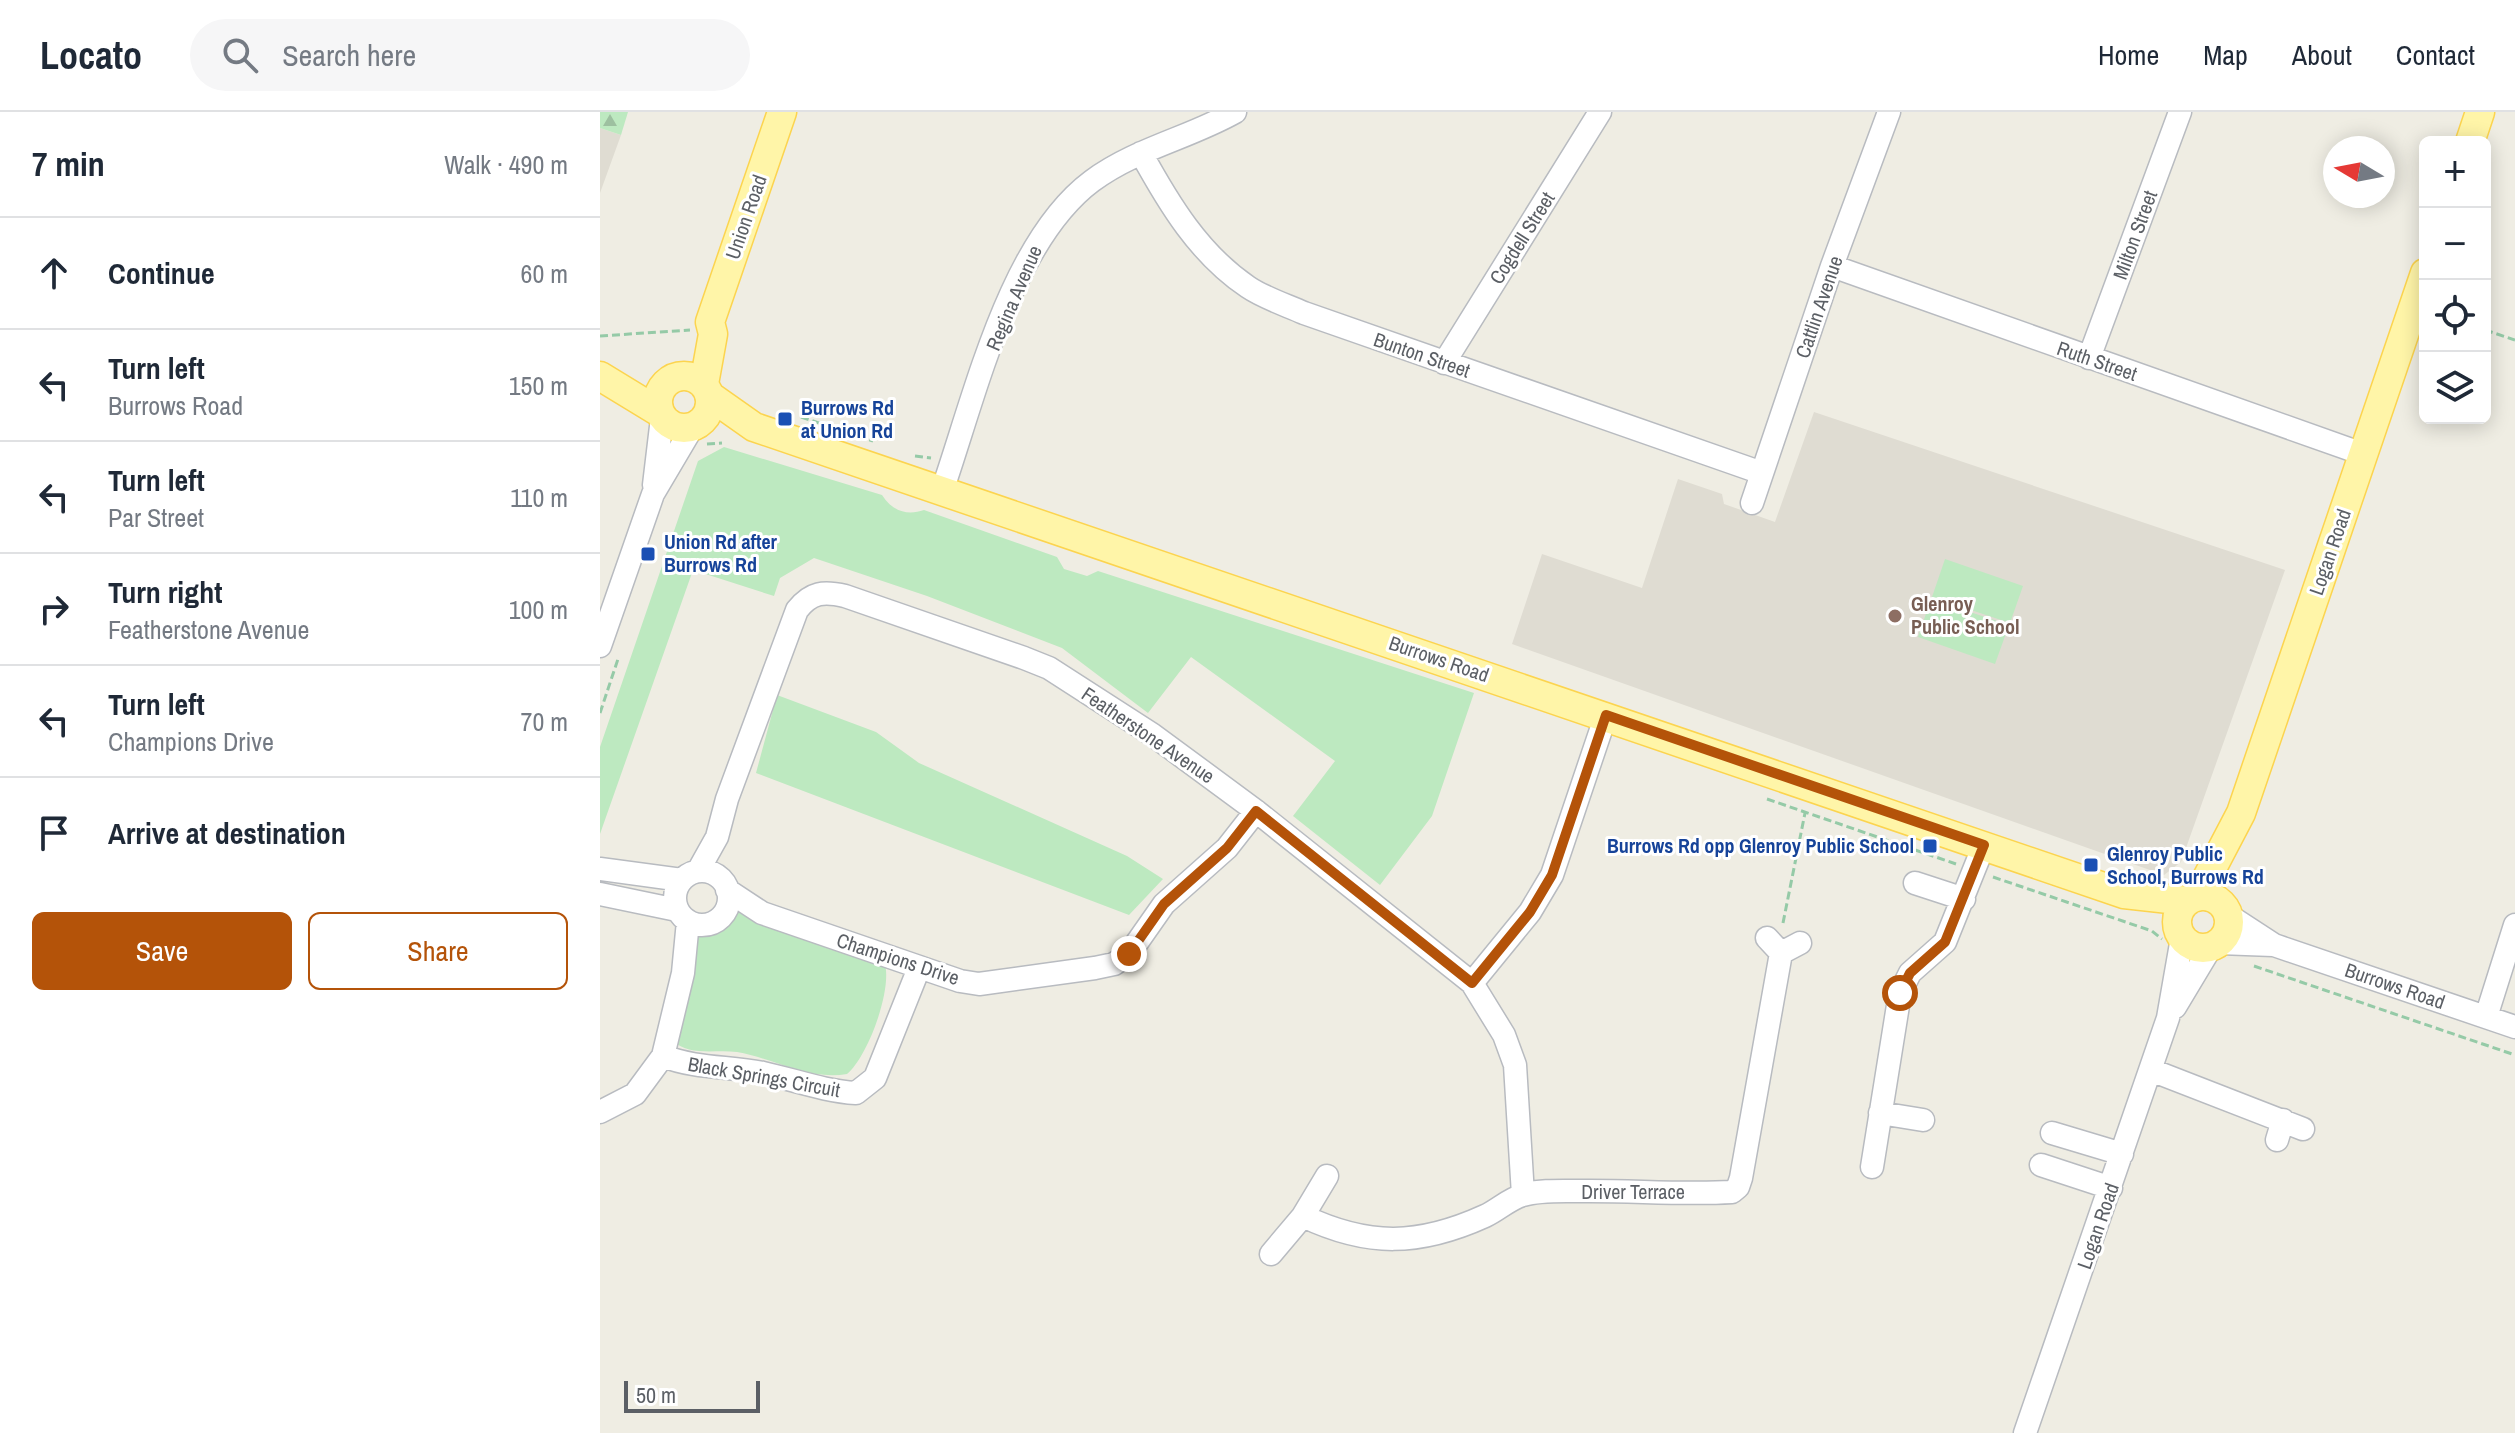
<!DOCTYPE html>
<meta charset="utf-8">
<style>
:root{--surface:#fff;--page:#f6f6f7;--text:#1f2937;--muted:#747a83;--line:#e0e1e3;--accent:#b45309}
body{margin:0;font-family:"Archivo Narrow",sans-serif;background:var(--page);color:var(--text)}
.controls{position:absolute;right:24px;top:24px;display:grid;overflow:hidden;border-radius:12px;box-shadow:0 4px 20px #0003}
.controls button{width:72px;height:72px;display:grid;place-items:center;padding:0;border:0;border-bottom:2px solid var(--line);background:var(--surface);color:var(--text);font:40px sans-serif}
.compass{position:absolute;left:1723px;top:24px;width:72px;height:72px;border-radius:50%;background:var(--surface);box-shadow:0 4px 20px #0003;rotate:280deg}
.scale{position:absolute;left:24px;bottom:20px;width:136px;box-sizing:border-box;padding-left:8px;border:4px solid #5b5f65;border-top:0;font-size:22px;line-height:28px;white-space:nowrap;color:#5b5f65;-webkit-text-stroke:6px #fff;paint-order:stroke}
.stop{position:absolute;width:24px;height:24px;margin:-18px;border:6px solid #b45309;border-radius:50%;background:#fff}
.stop.end{background:#b45309;border-color:#fff;box-shadow:0 2px 8px #0008}
.list{margin:0;padding:0;list-style:none}
h2{display:flex;justify-content:space-between;align-items:center;height:104px;margin:0;padding:0 32px;font-size:34px}
h2 small{font-size:26px;font-weight:400;color:var(--muted)}
.list li{display:grid;grid-template-columns:52px 1fr auto;gap:24px;align-items:center;box-sizing:border-box;height:112px;padding:0 32px;border-top:2px solid var(--line)}
.list b{display:block;font-size:30px;white-space:nowrap}
.list p{margin:0;font-size:26px;white-space:nowrap;color:var(--muted)}
.list em{font-size:26px;font-style:normal;color:var(--muted)}
.actions{display:flex;gap:16px;padding:24px 32px}
.actions a{flex:1;padding:18px 0;border:2px solid var(--accent);border-radius:12px;text-align:center;font-size:28px;color:var(--accent)}
.actions .main{background:var(--accent);color:#fff}
.icon{flex:none;width:44px;height:44px;fill:none;stroke:currentColor;stroke-width:2;stroke-linecap:round;stroke-linejoin:round}
.map{position:relative;flex:none;width:1915px;height:1321px;overflow:hidden}
header{display:flex;align-items:center;gap:48px;box-sizing:border-box;height:112px;padding:0 40px;background:var(--surface);border-bottom:2px solid var(--line)}
header strong{font-size:38px}
nav{display:flex;gap:44px;margin-inline-start:auto;font-size:28px}
.search{width:560px;height:72px;background:var(--page);display:flex;align-items:center;gap:20px;box-sizing:border-box;padding:0 28px;border-radius:44px;color:var(--muted);font-size:30px}
main{display:flex}
aside{flex:1;background:var(--surface)}
.map>svg:first-child{display:block}
.education{fill:#dfdcd2}
.forest{fill:url(#forest-firs)}
.park{fill:#bde9c0}
.lines{fill:none;stroke-linecap:round;stroke-linejoin:round}
.minor-casing{stroke:#b8bbc0;stroke-width:25}
.major-casing{stroke:#fcd44f;stroke-width:31}
.path{stroke:#95caa7;stroke-width:3;stroke-dasharray:8 4;stroke-linecap:butt}
.minor{stroke:#fff;stroke-width:22}
.major{stroke:#fff5a8;stroke-width:28}
.route{stroke:#b45309;stroke-width:10}
.transit-dot{fill:#1a4fb4;stroke:#fff;stroke-width:3}
.education-dot{fill:#8d6e63;stroke:#fff;stroke-width:3}
.labels{text-anchor:middle;stroke-width:6;stroke-linejoin:round;paint-order:stroke}
.street-label{font-size:20px;fill:#5b5f65;stroke:#fff}
.transit-label{font-size:20px;font-weight:bold;fill:#164399;stroke:#fff;text-anchor:start}
.education-label{font-size:20px;font-weight:bold;fill:#785e54;stroke:#fff;text-anchor:start}
</style>
<header>
<strong>Locato</strong>
<div class="search"><svg class="icon" aria-label="search" viewBox="0 0 24 24"><circle cx="10" cy="10" r="6"/><path d="M15 15l6 6"/></svg>Search here</div>
<nav><a>Home</a><a>Map</a><a>About</a><a>Contact</a></nav>
</header>
<main>
<aside>
<h2>7 min<small>Walk · 490 m</small></h2>
<ul class="list">
<li><svg class="icon" aria-label="ahead" viewBox="0 0 24 24"><path d="M12 20V5M6 11l6-6 6 6"/></svg><div><b>Continue</b></div><em>60 m</em></li>
<li><svg class="icon" aria-label="left" viewBox="0 0 24 24"><path d="M17 20v-9H6M10 6l-5 5 5 5"/></svg><div><b>Turn left</b><p>Burrows Road</p></div><em>150 m</em></li>
<li><svg class="icon" aria-label="left" viewBox="0 0 24 24"><path d="M17 20v-9H6M10 6l-5 5 5 5"/></svg><div><b>Turn left</b><p>Par Street</p></div><em>110 m</em></li>
<li><svg class="icon" aria-label="right" viewBox="0 0 24 24"><path d="M7 20v-9h11M14 6l5 5-5 5"/></svg><div><b>Turn right</b><p>Featherstone Avenue</p></div><em>100 m</em></li>
<li><svg class="icon" aria-label="left" viewBox="0 0 24 24"><path d="M17 20v-9H6M10 6l-5 5 5 5"/></svg><div><b>Turn left</b><p>Champions Drive</p></div><em>70 m</em></li>
<li><svg class="icon" aria-label="arrive" viewBox="0 0 24 24"><path d="M6 21V4h12l-3 4 3 4H6"/></svg><div><b>Arrive at destination</b></div></li>
</ul>
<div class="actions"><a class="main">Save</a><a>Share</a></div>
</aside>
<div class="map">
<svg width="1915" height="1321" viewBox="0 0 1915 1321">
<defs>
<pattern id="forest-firs" width="22" height="20" patternUnits="userSpaceOnUse" patternTransform="scale(2)"><rect width="22" height="20" fill="#bde9c0"/><path d="M5 1l3.5 6h-7zM16 11l3.5 6h-7z" fill="#9dc0a0"/></pattern>
</defs>
<rect width="100%" height="100%" fill="#efede3"/>
<path class="education" d="M0,16L21,23L0,81Z
M1214,300L1685,458L1581,750L1564,763L912,532L942,442L1042,476L1078,367L1122,382L1124,392L1175,410Z"/>
<path class="forest" d="M0,0H28L21,23L0,16Z"/>
<path class="park" d="M124,335L282,383C292,399 307,404 324,398L457,445L464,457L487,464L498,459L874,581L832,704L780,773L693,704L735,649L591,545L548,601L462,536L327,484L214,446L180,466L174,484L93,458L0,722V635L98,349Z
M1345,447L1423,474L1410,511L1332,485Z
M1331,487L1409,513L1395,552L1318,525Z
M177,583L276,620L319,651L527,744L563,767L529,803L156,661Z
M128,796H144L284,849C294,874 268,945 247,962C210,969 173,946 137,940C115,937 89,945 72,928L93,820Z"/>
<g class="lines">
<g class="minor-casing">
<path id="minor" d="M541,41C569,92 599,142 648,175C664,186 686,193 704,201L1162,361
M1232,154L1763,342
M1489,246L1580,0
M844,251L1000,0
M54,373L62,306
M342,379C375,284 410,130 492,69C535,37 589,26 635,0
M1152,391L1232,154L1289,0
M0,534L53,382L92,316
M0,757L82,768
M98,759L117,725L127,687L197,498C211,480 224,479 245,484L424,546L449,556L553,623L656,699L872,871L904,923L915,953L923,1083
M75 786a27 27 0 1 1 54 0a27 27 0 1 1-54 0Z
M1315,771L1364,787
M127,778L162,801L360,869L379,872L495,856L514,852L529,842L564,792L627,736L656,699
M0,782L77,798
M1628,803L1674,833L1915,915
M88,809L83,861L63,944C97,957 129,954 163,961C195,968 224,979 256,981L275,966L319,856
M1167,826L1181,841
M1619,831L1673,833
M1181,841L1200,831
M872,871L930,800L952,763L1006,603
M1575,895L1611,835
M1886,905L1915,813
M1551,958L1703,1017
M0,1000L35,982L63,944
M1280,1001L1323,1008
M1452,1021L1522,1042
M1677,1028L1683,1008
M1441,1053L1511,1076
M1272,1055L1300,881L1310,861L1345,830L1384,733
M703,1104C768,1135 819,1134 885,1104C898,1098 909,1087 923,1083C939,1078 961,1079 978,1079C1029,1078 1080,1083 1132,1080L1138,1075L1141,1066L1181,841
M671,1142L703,1104L727,1064
M1425,1321L1568,906L1582,826"/>
</g>
<g class="major-casing">
<path id="major" d="M1870,30L1880,0
M58 290a26 26 0 1 1 52 0a26 26 0 1 1-52 0Z
M0,264L59,300
M104,272L113,222L110,210L182,0
M110,284L154,315L1524,782L1587,789
M1577 810a26 26 0 1 1 52 0a26 26 0 1 1-52 0Z
M1597,785L1641,701L1825,161"/>
</g>
<path class="path" d="M1885,218L1915,228
M0,224L90,218
M201,305L273,329
M107,332L122,331
M315,344L331,346
M0,601L19,544
M1167,687L1356,752
M1393,765L1552,819L1562,827
M1183,811L1205,701
M1654,854L1915,943"/>
<use href="#minor" class="minor"/>
<use href="#major" class="major"/>
</g>
<g class="lines">
<path class="route" d="M529,842L564,792L627,736L656,699L872,871L930,800L952,763L1006,603L1384,733L1345,830L1310,861L1300,881"/>
</g>
<g class="transit-dot">
<rect x="177" y="299" width="16" height="16" rx="4"/>
<rect x="40" y="434" width="16" height="16" rx="4"/>
<rect x="1322" y="726" width="16" height="16" rx="4"/>
<rect x="1483" y="745" width="16" height="16" rx="4"/>
</g>
<circle class="education-dot" cx="1295" cy="504" r="8"/>
<g class="labels">
<g class="street-label">
<text transform="translate(146 105) rotate(-71)" y="7">Union Road</text>
<text transform="translate(1535 123) rotate(-70)" y="7">Milton Street</text>
<text transform="translate(922 126) rotate(-58)" y="7">Cogdell Street</text>
<text transform="translate(414 186) rotate(-67)" y="7">Regina Avenue</text>
<text transform="translate(1219 195) rotate(-71)" y="7">Cattlin Avenue</text>
<text transform="translate(822 243) rotate(19)" y="7">Bunton Street</text>
<text transform="translate(1497 249) rotate(19)" y="7">Ruth Street</text>
<text transform="translate(1730 440) rotate(-71)" y="7">Logan Road</text>
<text transform="translate(839 547) rotate(19)" y="7">Burrows Road</text>
<text transform="translate(548 623) rotate(34)" y="7">Featherstone Avenue</text>
<text transform="translate(298 847) rotate(18)" y="7">Champions Drive</text>
<text transform="translate(1795 874) rotate(19)" y="7">Burrows Road</text>
<text transform="translate(164 965) rotate(10)" y="7">Black Springs Circuit</text>
<text x="1033" y="1087">Driver Terrace</text>
<text transform="translate(1498 1114) rotate(-71)" y="7">Logan Road</text>
</g>
<g class="transit-label">
<text x="201" y="303">Burrows Rd<tspan x="201" dy="23">at Union Rd</tspan></text>
<text x="64" y="437">Union Rd after<tspan x="64" dy="23">Burrows Rd</tspan></text>
<text x="1314" y="741" text-anchor="end">Burrows Rd opp Glenroy Public School</text>
<text x="1507" y="749">Glenroy Public<tspan x="1507" dy="23">School, Burrows Rd</tspan></text>
</g>
<g class="education-label">
<text x="1311" y="499">Glenroy<tspan x="1311" dy="23">Public School</tspan></text>
</g>
</g>
</svg>
<div class="controls">
<button>+</button>
<button>−</button>
<button><svg class="icon" aria-label="locate" viewBox="0 0 24 24"><circle cx="12" cy="12" r="6"/><path d="M12 2v4M12 18v4M2 12h4M18 12h4"/></svg></button>
<button><svg class="icon" aria-label="layers" viewBox="0 0 24 24"><path d="M12 4l9 5-9 5-9-5zM3 14l9 5 9-5"/></svg></button>
</div>
<svg class="compass" viewBox="-18 -18 36 36"><path d="M0-13l5 13h-10z" fill="#e53935"/><path d="M0 13l5-13h-10z" fill="#747a83"/></svg>
<div class="scale">50 m</div>
<div class="stop" style="left:1300px;top:881px"></div>
<div class="stop end" style="left:529px;top:842px"></div>
</div>
</main>
